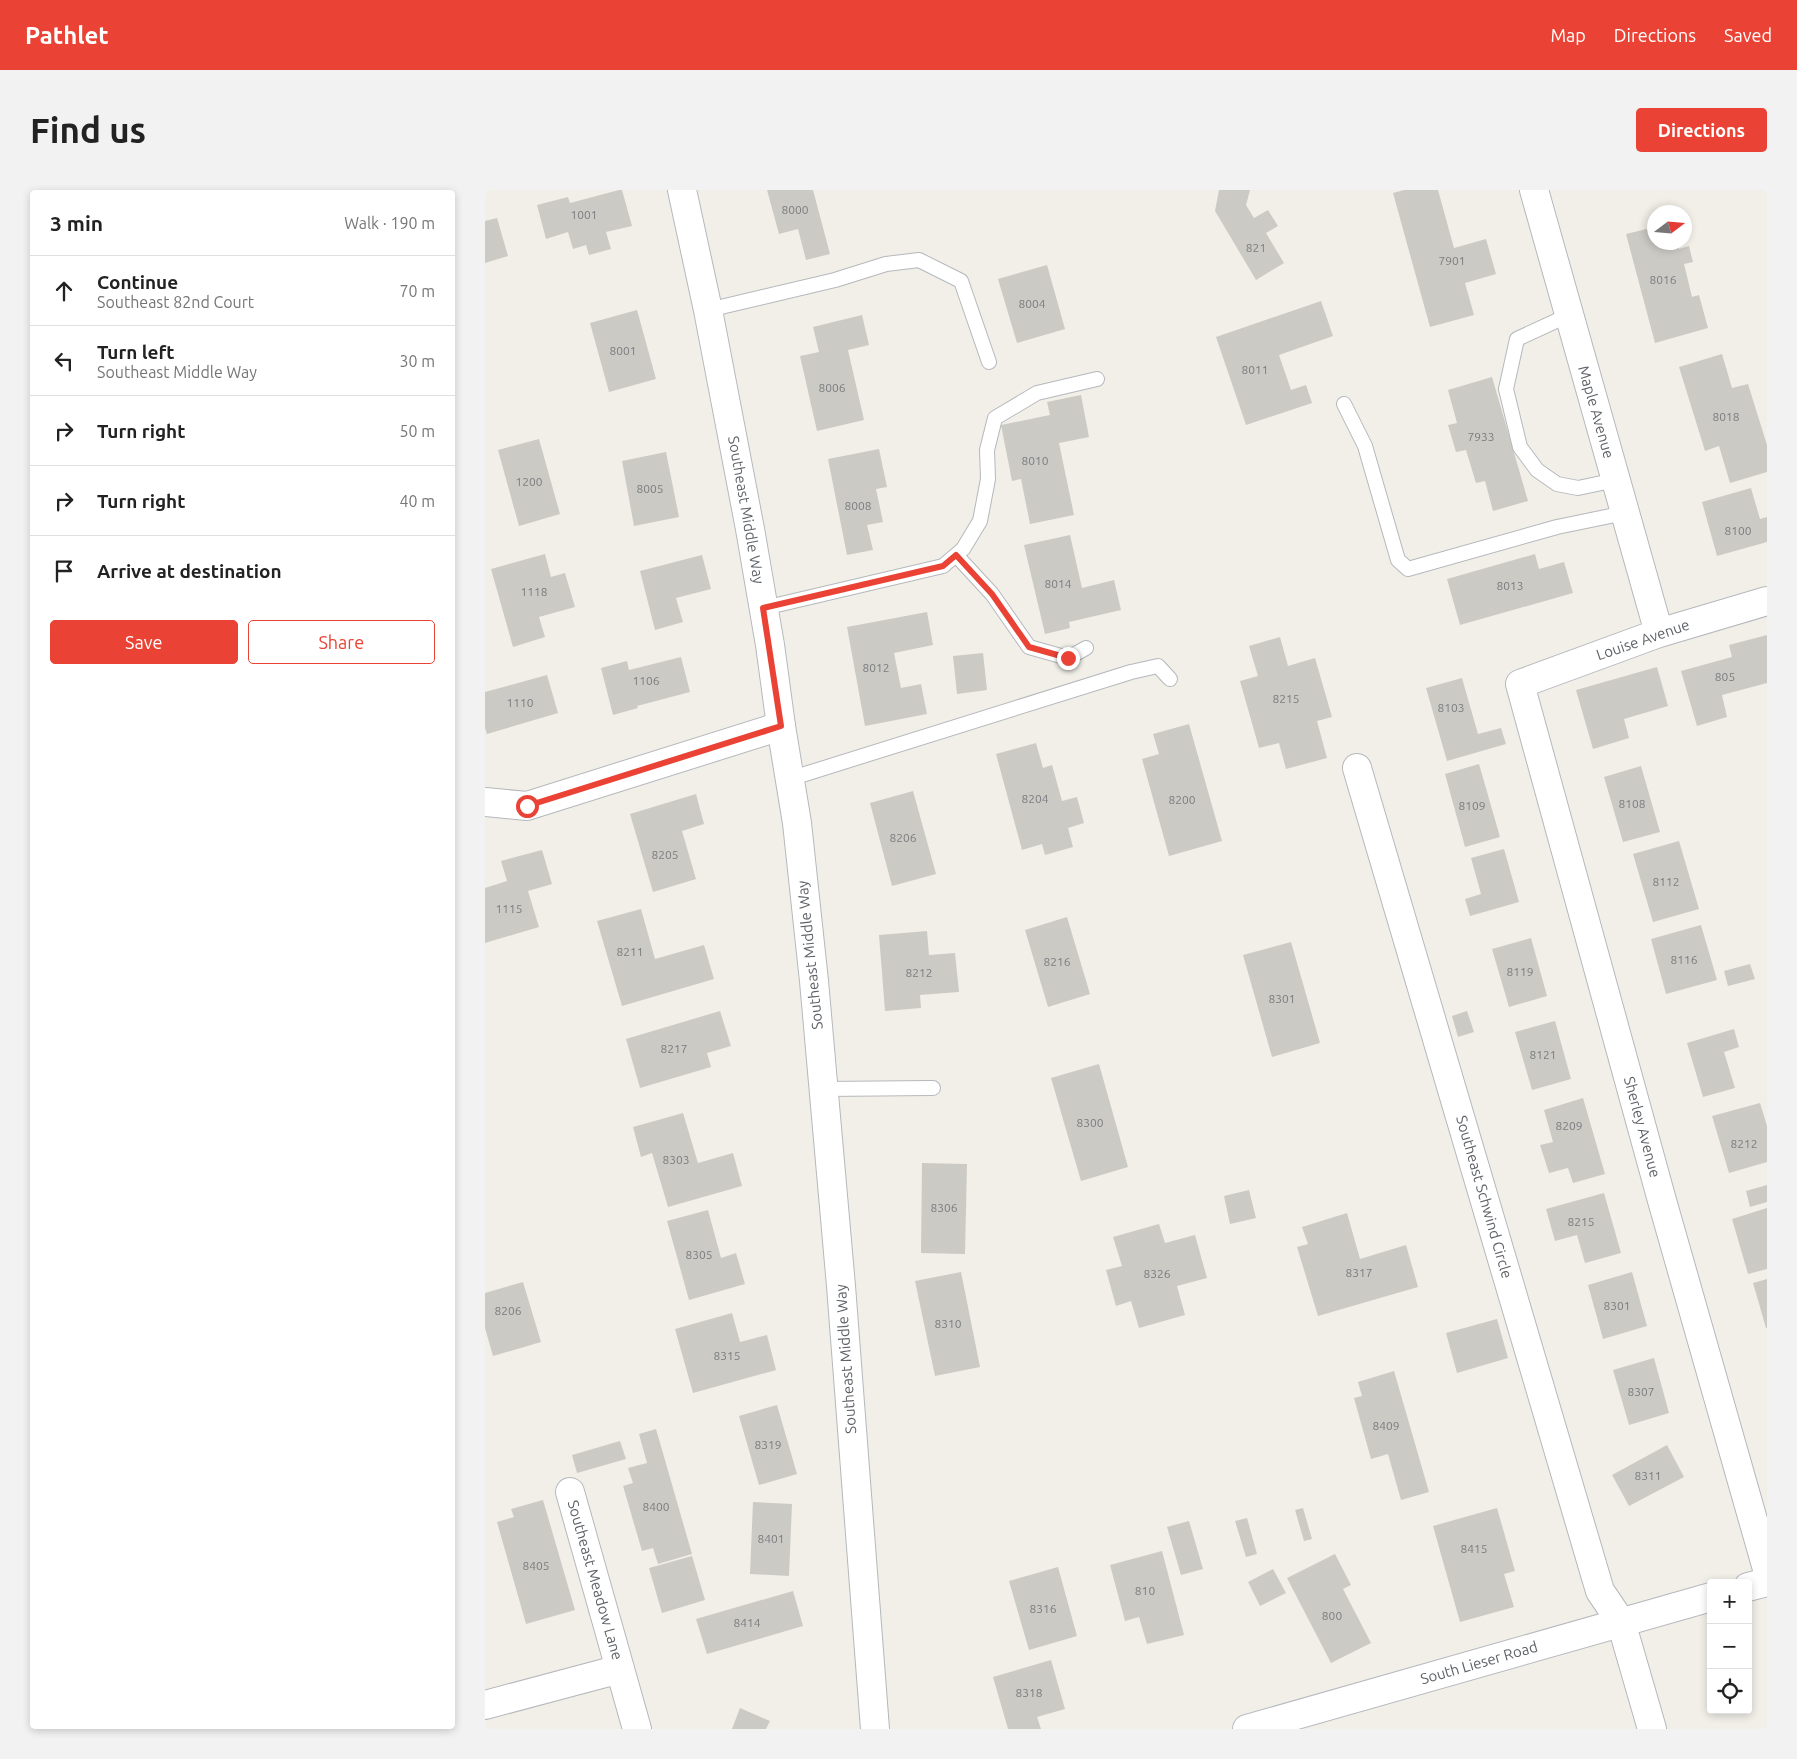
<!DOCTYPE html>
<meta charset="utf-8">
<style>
:root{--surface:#fff;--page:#f2f2f2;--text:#222;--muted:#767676;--line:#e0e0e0;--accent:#ea4335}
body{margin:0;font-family:Ubuntu,sans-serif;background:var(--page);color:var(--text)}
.controls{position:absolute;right:15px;bottom:15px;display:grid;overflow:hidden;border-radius:5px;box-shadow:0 2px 8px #0003}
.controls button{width:45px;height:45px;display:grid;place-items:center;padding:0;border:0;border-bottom:1px solid var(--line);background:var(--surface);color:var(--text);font:25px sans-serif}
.compass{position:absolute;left:1162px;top:15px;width:45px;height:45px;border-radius:50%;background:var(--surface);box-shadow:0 2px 8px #0003;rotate:74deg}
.stop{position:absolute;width:15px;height:15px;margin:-11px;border:4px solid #ea4335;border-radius:50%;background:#fff}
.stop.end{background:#ea4335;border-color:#fff;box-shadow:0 1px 5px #0008}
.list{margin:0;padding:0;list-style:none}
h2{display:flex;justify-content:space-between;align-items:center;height:65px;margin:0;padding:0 20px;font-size:21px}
h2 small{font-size:16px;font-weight:400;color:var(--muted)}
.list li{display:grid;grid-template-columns:32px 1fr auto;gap:15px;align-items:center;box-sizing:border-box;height:70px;padding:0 20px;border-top:1px solid var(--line)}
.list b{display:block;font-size:19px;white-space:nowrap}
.list p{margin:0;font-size:16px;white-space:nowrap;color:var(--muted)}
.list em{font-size:16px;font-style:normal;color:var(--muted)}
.actions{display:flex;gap:10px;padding:15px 20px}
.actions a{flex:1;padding:11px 0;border:1px solid var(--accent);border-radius:5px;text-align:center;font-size:18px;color:var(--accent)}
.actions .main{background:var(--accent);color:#fff}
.icon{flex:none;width:28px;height:28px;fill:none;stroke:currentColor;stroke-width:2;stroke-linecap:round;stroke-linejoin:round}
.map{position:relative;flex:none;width:1282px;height:1539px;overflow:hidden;border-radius:5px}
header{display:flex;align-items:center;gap:30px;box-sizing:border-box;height:70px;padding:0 25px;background:var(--accent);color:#fff}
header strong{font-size:24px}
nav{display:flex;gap:28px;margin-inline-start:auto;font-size:18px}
.intro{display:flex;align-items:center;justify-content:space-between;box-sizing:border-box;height:120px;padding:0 30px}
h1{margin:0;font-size:35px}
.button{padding:12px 22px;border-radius:5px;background:var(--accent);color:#fff;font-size:18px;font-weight:700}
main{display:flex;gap:30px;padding:0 30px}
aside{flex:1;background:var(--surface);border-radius:5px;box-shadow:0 2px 8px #0003}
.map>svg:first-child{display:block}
.building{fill:#cccac5}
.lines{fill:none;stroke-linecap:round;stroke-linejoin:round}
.service-casing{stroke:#b5b8bc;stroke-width:16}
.minor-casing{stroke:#b5b8bc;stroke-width:30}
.tertiary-casing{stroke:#b5b8bc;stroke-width:30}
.secondary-casing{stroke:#b6babf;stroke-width:30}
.service{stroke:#fff;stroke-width:14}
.minor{stroke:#fff;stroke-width:28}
.tertiary{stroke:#fff;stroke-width:28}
.secondary{stroke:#fff;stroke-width:28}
.route{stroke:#ea4335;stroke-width:6}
.labels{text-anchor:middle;stroke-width:4;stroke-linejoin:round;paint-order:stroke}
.number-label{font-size:12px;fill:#7a7d7f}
.street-label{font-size:15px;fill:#5f6368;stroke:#fff}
</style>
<header>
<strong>Pathlet</strong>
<nav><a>Map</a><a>Directions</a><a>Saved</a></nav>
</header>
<div class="intro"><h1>Find us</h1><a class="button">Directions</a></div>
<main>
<aside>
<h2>3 min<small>Walk · 190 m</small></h2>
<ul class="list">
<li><svg class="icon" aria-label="ahead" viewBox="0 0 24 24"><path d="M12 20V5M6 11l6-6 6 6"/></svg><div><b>Continue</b><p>Southeast 82nd Court</p></div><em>70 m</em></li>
<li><svg class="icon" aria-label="left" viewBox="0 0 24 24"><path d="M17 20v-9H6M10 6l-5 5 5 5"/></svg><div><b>Turn left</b><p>Southeast Middle Way</p></div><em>30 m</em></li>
<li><svg class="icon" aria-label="right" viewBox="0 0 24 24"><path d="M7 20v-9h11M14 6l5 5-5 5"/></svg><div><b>Turn right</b></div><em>50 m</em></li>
<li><svg class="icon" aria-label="right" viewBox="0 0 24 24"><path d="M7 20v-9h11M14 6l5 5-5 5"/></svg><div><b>Turn right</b></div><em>40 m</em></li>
<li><svg class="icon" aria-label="arrive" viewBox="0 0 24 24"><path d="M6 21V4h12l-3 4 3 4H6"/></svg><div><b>Arrive at destination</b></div></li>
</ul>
<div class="actions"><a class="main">Save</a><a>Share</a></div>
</aside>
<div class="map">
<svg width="1282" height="1539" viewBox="0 0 1282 1539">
<rect width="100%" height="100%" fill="#f1efe8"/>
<path class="building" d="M134,0H137L147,36L121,42L126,59L104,65L101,55L88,59L83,42L61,49L52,15L83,7L85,13Z
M282,0H328L345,64L321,70L313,39L294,44Z
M734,0H765L761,15L769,28L783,20L793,36L781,43L799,73L771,90L730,21Z
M919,0H953L969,58L1001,49L1011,84L980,93L989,125L945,137L908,3Z
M12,28L23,66L0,73V31Z
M1170,37V52H1192L1194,59L1204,56L1208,72L1199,74L1207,107L1214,105L1223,138L1170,153L1141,44Z
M562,75L580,139L532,153L513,89Z
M836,111L848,146L794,165L806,200L821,195L827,213L761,235L731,147Z
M152,120L171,189L124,202L105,133Z
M377,125L384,155L363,160L379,230L332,241L315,166L334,162L328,137Z
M1237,164L1247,198L1263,194L1282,255V282L1245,293L1234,256L1220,261L1194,177Z
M1007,187L1043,311L1008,321L1000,291L991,293L981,260L971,262L963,235L972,233L963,200Z
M596,205L604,247L574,253L589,325L545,334L536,289L527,291L516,235L565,225L562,212Z
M54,249L75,324L34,336L13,260Z
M394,259L402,297L391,299L398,332L382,335L388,360L362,365L343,269Z
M181,262L194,327L149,336L137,271Z
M1266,298L1275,329L1282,327V352L1232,366L1217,312Z
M585,345L597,398L629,390L636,420L584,432L585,438L560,444L539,355Z
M60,364L66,387L80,383L90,417L54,427L60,447L28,457L6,379Z
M1050,364L1054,379L1079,372L1088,403L975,435L962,389Z
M217,365L226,399L191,408L198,432L170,440L155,381Z
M442,422L448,455L409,463L416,498L436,494L442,524L380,536L362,437Z
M1282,445V493L1237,505L1242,527L1212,536L1196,481L1247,467L1244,455Z
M795,447L803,476L830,468L847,527L832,531L842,568L801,579L794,553L774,558L755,491L773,486L764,456Z
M498,463L502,500L472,504L468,466Z
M196,467L205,502L152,516L153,518L128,525L116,478L142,471L144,480Z
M1172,477L1183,516L1139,529L1144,548L1108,559L1091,500Z
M62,485L73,523L2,544L0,538V502Z
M977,488L993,544L1016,538L1021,554L962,571L941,498Z
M704,534L737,651L684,666L657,569L674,564L668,544Z
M551,553L558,578L567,575L577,611L592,607L599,633L583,638L588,657L560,665L557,654L537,660L511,564Z
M994,574L1015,647L980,657L960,584Z
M1156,576L1175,642L1138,652L1119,587Z
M428,601L451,684L407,696L385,613Z
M211,604L219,634L197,641L211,689L168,702L145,624Z
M1194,651L1214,719L1168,732L1148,664Z
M1019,659L1034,712L985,726L980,709L996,704L986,668Z
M57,660L67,694L43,701L54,737L0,753V698L22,691L16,671Z
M156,719L170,769L219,755L229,789L137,816L112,731Z
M582,727L605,804L563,817L540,740Z
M1216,735L1232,790L1181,804L1166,749Z
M442,741L444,765L470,763L474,802L435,805L436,818L400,821L394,745Z
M1046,748L1062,806L1024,817L1007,759Z
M806,752L835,853L787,867L758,765Z
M1265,774L1270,789L1243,796L1239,781Z
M235,821L246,856L222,863L226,877L155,898L141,849Z
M982,821L989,842L973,847L967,826Z
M1070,831L1086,889L1047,900L1030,842Z
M1249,839L1254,857L1239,862L1250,898L1218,907L1202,853Z
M614,874L643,977L596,991L566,888Z
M1098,908L1120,984L1088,993L1083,978L1064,983L1055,955L1068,952L1059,920Z
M1275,913L1282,936V972L1244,983L1227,926Z
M198,923L213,973L248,963L257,996L183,1017L167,963L156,967L148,937Z
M437,973L482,974L480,1064L436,1063Z
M1282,995V1012L1265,1017L1261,1001Z
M764,1000L771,1028L745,1034L739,1006Z
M1119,1003L1136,1063L1100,1073L1092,1045L1070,1051L1061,1019Z
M1282,1018V1079L1263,1084L1247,1029Z
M223,1020L236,1068L251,1063L260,1094L204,1110L182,1031Z
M862,1023L875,1069L921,1055L933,1097L833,1126L812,1057L823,1054L817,1037Z
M674,1034L680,1053L710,1045L722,1088L692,1096L700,1125L654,1138L646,1111L631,1116L621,1080L637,1076L628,1047Z
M476,1082L495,1177L450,1186L430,1091Z
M1147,1082L1162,1136L1118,1149L1103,1095Z
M1282,1089V1138H1281L1268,1093Z
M38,1092L56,1152L8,1166L0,1138V1103Z
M247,1123L255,1152L282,1145L291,1180L208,1203L190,1139Z
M1012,1129L1023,1168L972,1183L961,1143Z
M1169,1168L1184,1223L1144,1235L1128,1180Z
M909,1181L944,1302L916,1310L903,1264L886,1269L869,1208L877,1206L873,1192Z
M292,1215L312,1284L274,1295L254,1226Z
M171,1239L207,1364L173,1374L168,1358L157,1361L138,1296L148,1293L143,1278L162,1273L154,1244Z
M135,1251L141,1269L92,1283L87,1265Z
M1182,1255L1199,1287L1144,1316L1127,1285Z
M58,1310L90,1420L41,1434L12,1332L29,1327L26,1319Z
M268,1312L307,1314L304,1386L265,1384Z
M818,1318L827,1349L819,1351L810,1320Z
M1012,1318L1030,1381L1019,1384L1029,1417L975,1432L948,1336Z
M762,1328L772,1364L761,1367L750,1331Z
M704,1331L718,1379L696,1385L682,1337Z
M677,1361L699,1445L662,1454L654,1427L640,1431L625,1375Z
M850,1364L866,1395L858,1399L886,1453L846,1473L802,1388Z
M207,1366L220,1410L177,1423L164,1378Z
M573,1377L592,1446L544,1460L524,1391Z
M788,1379L801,1403L775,1416L763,1392Z
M308,1401L318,1436L222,1464L211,1429Z
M566,1470L580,1519L552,1527L556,1539H523L508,1487Z
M255,1518L285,1531L281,1539H247Z"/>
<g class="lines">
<g class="service-casing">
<path id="service" d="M223,120L350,90L401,74L434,70L476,91L504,172
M1084,125L1032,149L1021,199L1035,257L1052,280L1072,294L1093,298L1131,290
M859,214L880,256L913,370L923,379L1072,337L1140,323
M471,365L507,404L544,457L583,468L601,458
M279,418L458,376L478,359L495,331L503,289L502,260L510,228L552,203L612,189
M304,589L646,482L673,476L685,489
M338,899L448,898"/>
</g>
<g class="minor-casing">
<path id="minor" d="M1049,0L1174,443
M1282,411L1174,443L1035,494L1176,1007L1282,1379
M872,578L1115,1401L1136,1432L1167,1539
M0,612L42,616L296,536
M85,1302L152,1539
M0,1515L135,1479"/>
</g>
<g class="tertiary-casing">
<path id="tertiary" d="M197,0L223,120L265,339L285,455L296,536L312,633L329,791L356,1096L390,1539"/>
</g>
<g class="secondary-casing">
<path id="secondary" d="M1263,1397L1282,1392
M762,1539L1226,1407"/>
</g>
<use href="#service" class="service"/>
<use href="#minor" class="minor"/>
<use href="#tertiary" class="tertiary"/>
<use href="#secondary" class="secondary"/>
</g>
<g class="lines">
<path class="route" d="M42,616L296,536L278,418L458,376L471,365L507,404L544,457L583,468"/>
</g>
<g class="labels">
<g class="number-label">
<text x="310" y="24">8000</text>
<text x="99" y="29">1001</text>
<text x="771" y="62">821</text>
<text x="967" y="75">7901</text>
<text x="1178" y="94">8016</text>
<text x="547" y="118">8004</text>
<text x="138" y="165">8001</text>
<text x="770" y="184">8011</text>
<text x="347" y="202">8006</text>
<text x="1241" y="231">8018</text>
<text x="996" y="251">7933</text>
<text x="550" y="275">8010</text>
<text x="44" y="296">1200</text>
<text x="165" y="303">8005</text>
<text x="373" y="320">8008</text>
<text x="1253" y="345">8100</text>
<text x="573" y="398">8014</text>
<text x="1025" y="400">8013</text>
<text x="49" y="406">1118</text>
<text x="391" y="482">8012</text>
<text x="1240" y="491">805</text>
<text x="161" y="495">1106</text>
<text x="801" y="513">8215</text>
<text x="35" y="517">1110</text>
<text x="966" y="522">8103</text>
<text x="550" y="613">8204</text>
<text x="697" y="614">8200</text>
<text x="1147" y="618">8108</text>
<text x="987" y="620">8109</text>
<text x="418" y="652">8206</text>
<text x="180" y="669">8205</text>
<text x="1181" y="696">8112</text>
<text x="24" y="723">1115</text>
<text x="145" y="766">8211</text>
<text x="1199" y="774">8116</text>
<text x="572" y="776">8216</text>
<text x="1035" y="786">8119</text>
<text x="434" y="787">8212</text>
<text x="797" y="813">8301</text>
<text x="189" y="863">8217</text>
<text x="1058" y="869">8121</text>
<text x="605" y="937">8300</text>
<text x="1084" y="940">8209</text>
<text x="1259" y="958">8212</text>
<text x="191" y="974">8303</text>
<text x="459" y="1022">8306</text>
<text x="1096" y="1036">8215</text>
<text x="214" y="1069">8305</text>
<text x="874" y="1087">8317</text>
<text x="672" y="1088">8326</text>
<text x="1132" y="1120">8301</text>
<text x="23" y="1125">8206</text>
<text x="463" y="1138">8310</text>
<text x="242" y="1170">8315</text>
<text x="1156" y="1206">8307</text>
<text x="901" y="1240">8409</text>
<text x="283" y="1259">8319</text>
<text x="1163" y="1290">8311</text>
<text x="171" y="1321">8400</text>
<text x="286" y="1353">8401</text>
<text x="989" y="1363">8415</text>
<text x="51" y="1380">8405</text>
<text x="660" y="1405">810</text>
<text x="558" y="1423">8316</text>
<text x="847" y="1430">800</text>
<text x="262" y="1437">8414</text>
<text x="544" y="1507">8318</text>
</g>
<g class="street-label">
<text transform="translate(1111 222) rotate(74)" y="5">Maple Avenue</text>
<text transform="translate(261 320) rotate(80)" y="5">Southeast Middle Way</text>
<text transform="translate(1158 450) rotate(-19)" y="5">Louise Avenue</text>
<text transform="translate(325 765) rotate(-96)" y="5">Southeast Middle Way</text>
<text transform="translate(1157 937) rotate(75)" y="5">Sherley Avenue</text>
<text transform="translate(999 1007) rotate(74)" y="5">Southeast Schwind Circle</text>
<text transform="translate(361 1169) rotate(-94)" y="5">Southeast Middle Way</text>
<text transform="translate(110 1390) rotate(74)" y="5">Southeast Meadow Lane</text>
<text transform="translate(994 1473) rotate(-16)" y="5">South Lieser Road</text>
</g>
</g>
</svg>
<div class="controls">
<button>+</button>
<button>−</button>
<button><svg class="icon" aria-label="locate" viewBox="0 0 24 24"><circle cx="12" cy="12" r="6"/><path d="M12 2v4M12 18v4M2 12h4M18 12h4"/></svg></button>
</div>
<svg class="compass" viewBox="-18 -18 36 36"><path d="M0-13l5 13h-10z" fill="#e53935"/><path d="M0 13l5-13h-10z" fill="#767676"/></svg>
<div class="stop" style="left:42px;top:616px"></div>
<div class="stop end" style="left:583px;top:468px"></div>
</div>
</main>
